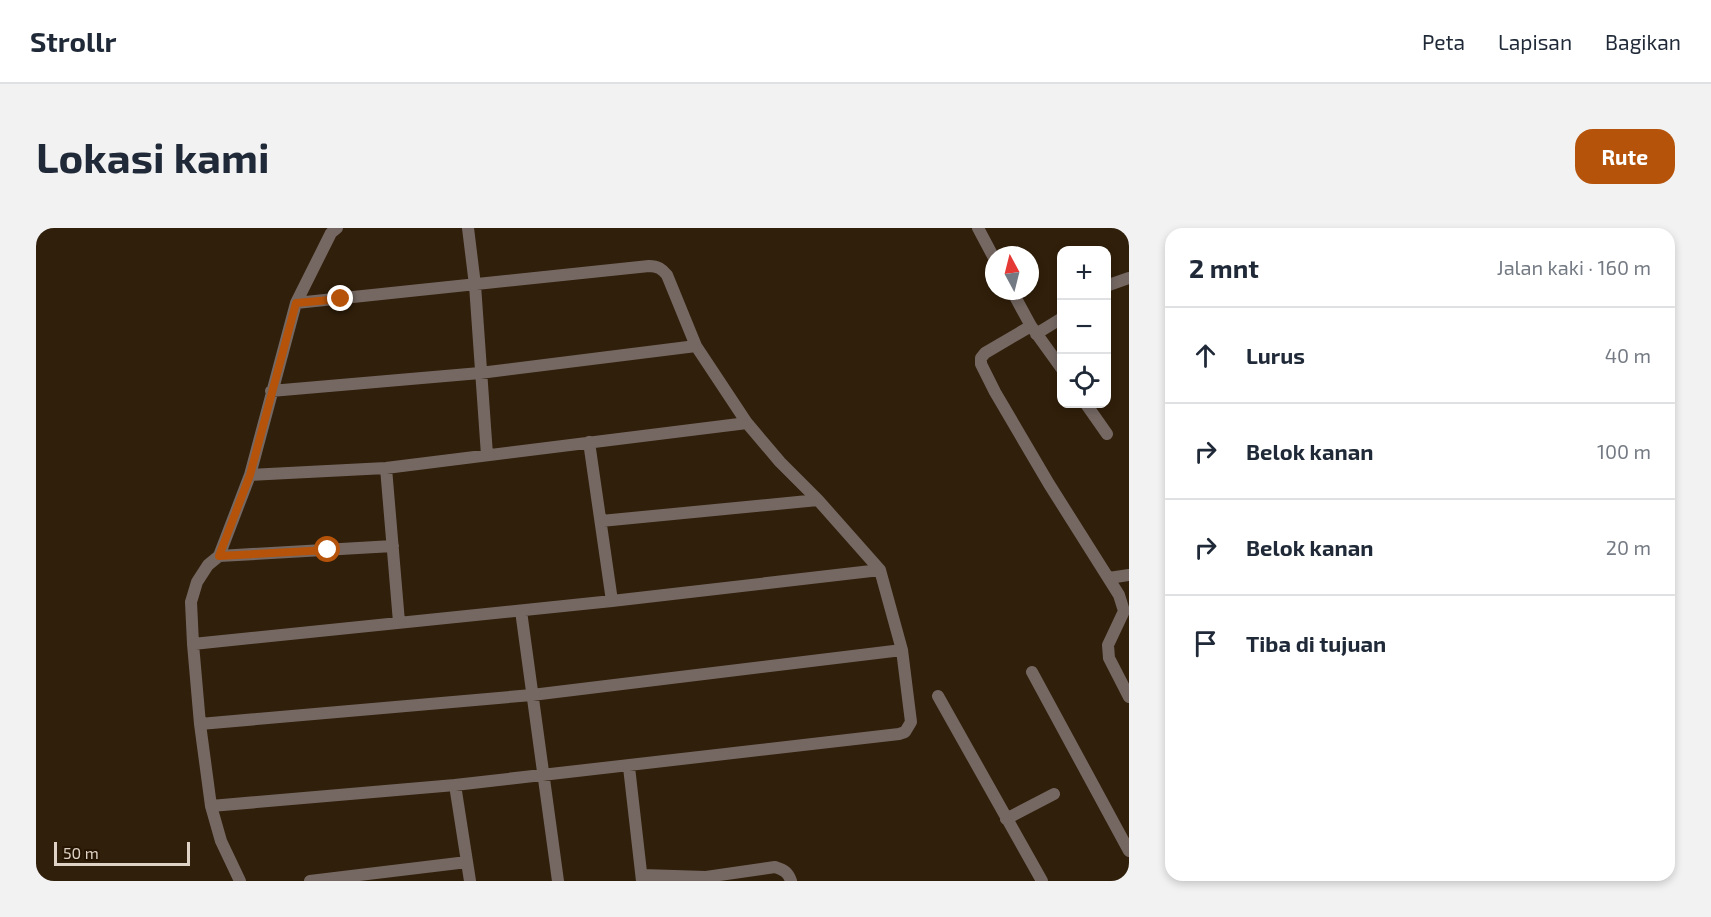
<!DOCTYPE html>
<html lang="id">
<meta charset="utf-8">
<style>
:root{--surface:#fff;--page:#f2f2f3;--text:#1f2937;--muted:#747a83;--line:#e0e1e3;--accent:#b45309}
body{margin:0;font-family:"Exo 2",sans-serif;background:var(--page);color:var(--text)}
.controls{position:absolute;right:18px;top:18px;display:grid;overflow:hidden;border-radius:12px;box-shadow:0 3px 9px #0003}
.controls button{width:54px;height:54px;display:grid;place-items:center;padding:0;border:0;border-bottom:2px solid var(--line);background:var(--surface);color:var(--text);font:30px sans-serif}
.compass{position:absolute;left:949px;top:18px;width:54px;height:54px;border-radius:50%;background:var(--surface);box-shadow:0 3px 9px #0003;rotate:353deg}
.scale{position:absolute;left:18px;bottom:15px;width:136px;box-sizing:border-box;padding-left:6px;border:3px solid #dfd3c7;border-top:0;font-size:16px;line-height:21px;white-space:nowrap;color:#dfd3c7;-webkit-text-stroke:4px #261502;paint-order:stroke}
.stop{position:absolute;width:18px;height:18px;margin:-14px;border:4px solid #b45309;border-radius:50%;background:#fff}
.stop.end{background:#b45309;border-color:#fff;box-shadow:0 2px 6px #0008}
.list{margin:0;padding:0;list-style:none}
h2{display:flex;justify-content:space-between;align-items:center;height:78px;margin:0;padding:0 24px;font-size:26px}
h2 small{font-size:20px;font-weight:400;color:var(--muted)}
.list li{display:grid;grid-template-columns:39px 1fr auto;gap:18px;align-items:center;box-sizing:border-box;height:96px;padding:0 24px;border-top:2px solid var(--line)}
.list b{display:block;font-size:22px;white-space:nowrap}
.list em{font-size:20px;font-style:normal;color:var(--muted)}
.icon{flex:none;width:33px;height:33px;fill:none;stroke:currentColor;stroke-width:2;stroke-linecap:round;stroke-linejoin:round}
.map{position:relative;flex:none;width:1093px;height:653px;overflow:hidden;border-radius:18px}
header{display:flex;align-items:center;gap:36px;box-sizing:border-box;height:84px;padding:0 30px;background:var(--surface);border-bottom:2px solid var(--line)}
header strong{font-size:28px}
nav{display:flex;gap:33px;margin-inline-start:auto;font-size:21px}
.intro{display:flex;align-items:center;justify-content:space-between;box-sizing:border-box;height:144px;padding:0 36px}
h1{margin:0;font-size:42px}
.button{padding:15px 27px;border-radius:18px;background:var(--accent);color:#fff;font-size:21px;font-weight:700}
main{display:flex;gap:36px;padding:0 36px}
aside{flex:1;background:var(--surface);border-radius:18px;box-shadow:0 3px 9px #0003}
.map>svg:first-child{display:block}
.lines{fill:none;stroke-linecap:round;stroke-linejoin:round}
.minor{stroke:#756863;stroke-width:12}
.route{stroke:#b45309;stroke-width:8}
</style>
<header>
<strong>Strollr</strong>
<nav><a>Peta</a><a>Lapisan</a><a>Bagikan</a></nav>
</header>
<div class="intro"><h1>Lokasi kami</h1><a class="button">Rute</a></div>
<main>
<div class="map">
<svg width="1093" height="653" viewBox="0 0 1093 653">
<rect width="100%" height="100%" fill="#301f0a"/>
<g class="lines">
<path class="minor" d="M432,0L439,57L451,227
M942,0L958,30
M1070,58L1093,50
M976,63L995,98L949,125L945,130V136L959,164L1013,256L1083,367L1088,383L1072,417L1073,430L1093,469
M995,98L1026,141
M1000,106L1026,90
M235,163L444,145L660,118
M1050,176L1071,206
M553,214L576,373
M350,240L363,394
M214,247L350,240L711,195
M565,293L782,272
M183,328L357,318
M1073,350L1093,347
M485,383L522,653
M157,416L576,373L844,342
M996,444L1093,623
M902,468L1006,653
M164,496L496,467L866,422
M593,539L606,653
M419,557L434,653
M175,578L419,557L863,506L869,504L875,494L866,422L844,342L782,272L744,234L711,195L660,118L631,47C626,41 622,38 613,38L260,75
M970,591L1018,566
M606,647L670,649L739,639C748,642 752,644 755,653
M204,653L185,613L175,578L164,496L157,416L155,374L161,354L172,337L183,328L214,247L260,75L295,5L301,0
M274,653L431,634"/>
</g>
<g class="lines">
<path class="route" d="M292,322L183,328L214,247L260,75L305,71"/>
</g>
</svg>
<div class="controls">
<button>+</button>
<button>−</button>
<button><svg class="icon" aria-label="locate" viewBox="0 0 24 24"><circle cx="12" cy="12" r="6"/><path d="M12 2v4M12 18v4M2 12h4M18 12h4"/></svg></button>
</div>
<svg class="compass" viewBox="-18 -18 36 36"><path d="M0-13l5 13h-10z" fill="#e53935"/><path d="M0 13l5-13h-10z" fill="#747a83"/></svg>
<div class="scale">50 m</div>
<div class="stop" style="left:292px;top:322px"></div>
<div class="stop end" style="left:305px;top:71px"></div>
</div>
<aside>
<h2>2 mnt<small>Jalan kaki · 160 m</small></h2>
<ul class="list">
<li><svg class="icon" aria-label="ahead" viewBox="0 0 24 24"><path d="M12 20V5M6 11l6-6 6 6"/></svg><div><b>Lurus</b></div><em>40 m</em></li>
<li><svg class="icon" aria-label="right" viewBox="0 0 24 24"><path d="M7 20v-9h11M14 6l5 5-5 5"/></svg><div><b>Belok kanan</b></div><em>100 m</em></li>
<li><svg class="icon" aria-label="right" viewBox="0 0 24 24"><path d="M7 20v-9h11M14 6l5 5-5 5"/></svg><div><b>Belok kanan</b></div><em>20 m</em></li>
<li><svg class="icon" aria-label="arrive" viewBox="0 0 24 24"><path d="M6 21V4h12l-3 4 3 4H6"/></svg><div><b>Tiba di tujuan</b></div></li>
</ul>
</aside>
</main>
